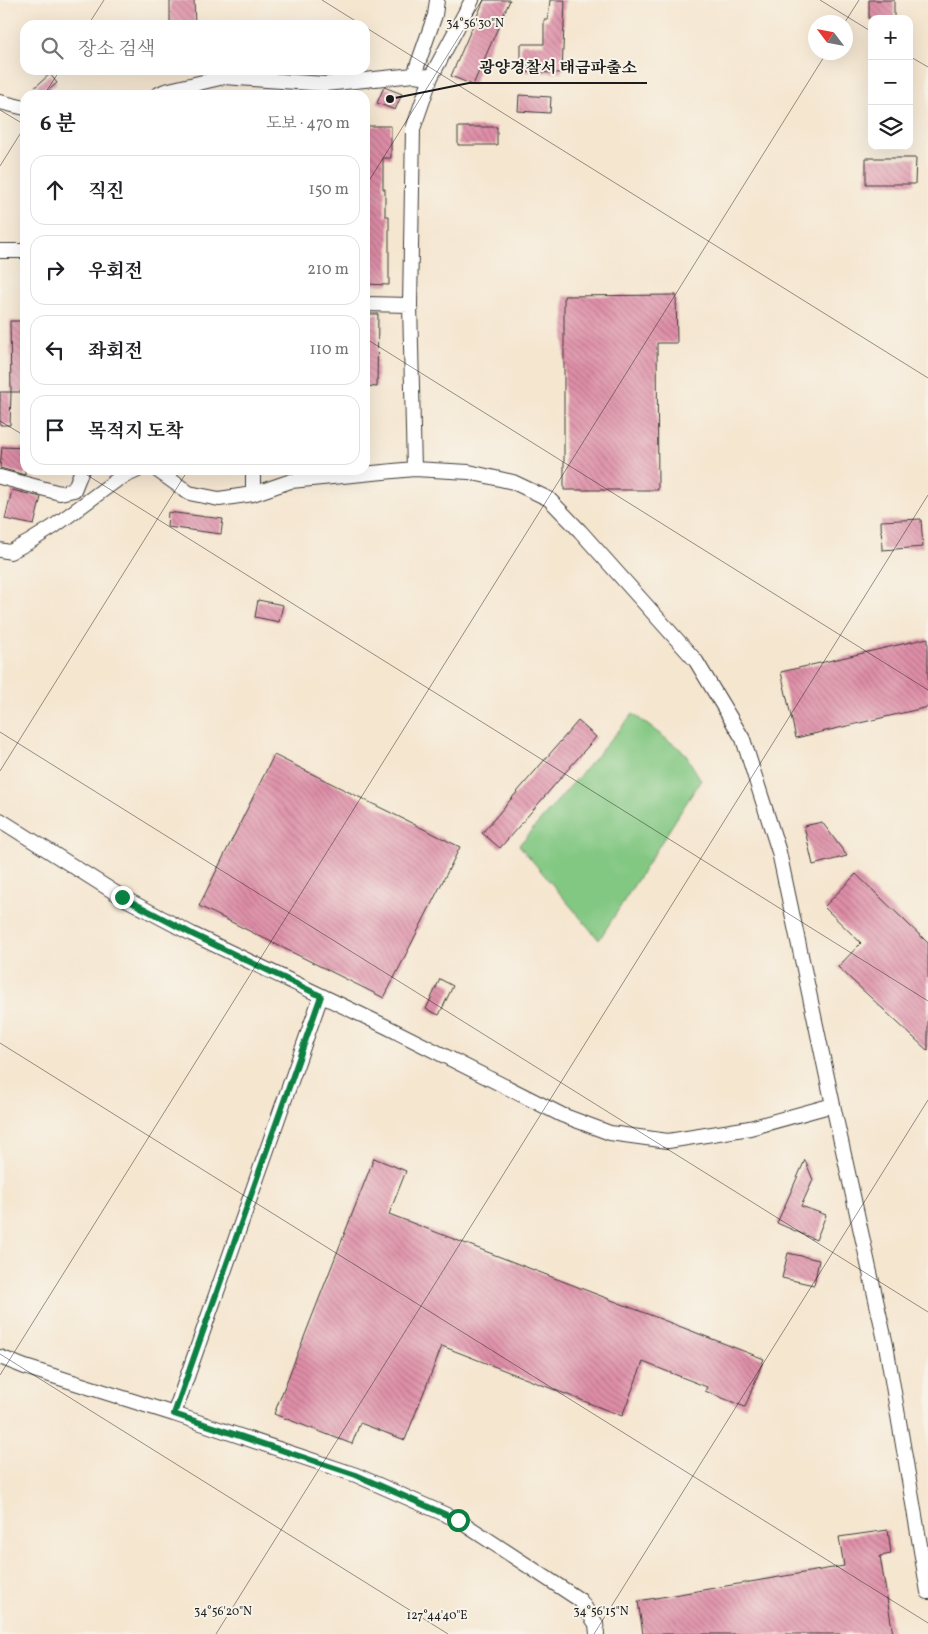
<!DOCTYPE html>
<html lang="ko">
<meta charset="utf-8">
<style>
:root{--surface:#fff;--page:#f2f2f2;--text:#202124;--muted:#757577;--line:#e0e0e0}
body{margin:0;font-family:Vollkorn,"Noto Serif KR",serif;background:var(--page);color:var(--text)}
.controls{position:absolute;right:15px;top:15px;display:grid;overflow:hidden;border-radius:10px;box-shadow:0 5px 20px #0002}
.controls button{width:45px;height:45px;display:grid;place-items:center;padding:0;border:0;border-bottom:1px solid var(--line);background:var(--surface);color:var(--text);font:25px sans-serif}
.compass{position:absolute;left:808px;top:15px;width:45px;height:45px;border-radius:50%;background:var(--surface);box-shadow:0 5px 20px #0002;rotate:302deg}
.stop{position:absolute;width:15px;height:15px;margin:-11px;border:4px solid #0b8043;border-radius:50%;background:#fff}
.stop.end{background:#0b8043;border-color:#fff;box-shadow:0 1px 5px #0008}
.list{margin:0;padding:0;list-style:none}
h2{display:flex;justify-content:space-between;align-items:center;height:65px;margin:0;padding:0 20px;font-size:21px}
h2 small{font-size:16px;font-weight:400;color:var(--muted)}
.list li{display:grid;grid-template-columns:32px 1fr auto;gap:15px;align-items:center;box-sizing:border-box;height:70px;margin:0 10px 10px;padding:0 10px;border:1px solid var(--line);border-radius:15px}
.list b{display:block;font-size:19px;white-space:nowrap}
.list em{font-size:16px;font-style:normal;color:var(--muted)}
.icon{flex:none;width:28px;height:28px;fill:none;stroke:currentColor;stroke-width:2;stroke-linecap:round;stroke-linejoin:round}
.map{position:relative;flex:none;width:928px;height:1634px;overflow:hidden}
.search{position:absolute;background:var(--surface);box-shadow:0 5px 20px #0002;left:20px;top:20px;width:350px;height:55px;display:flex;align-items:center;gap:12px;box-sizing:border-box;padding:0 18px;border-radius:15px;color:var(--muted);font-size:19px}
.panel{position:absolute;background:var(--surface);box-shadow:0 5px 20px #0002;left:20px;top:90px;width:350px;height:385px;border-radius:15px}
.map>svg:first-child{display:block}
.pitch{fill:#82c782;stroke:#4f724f}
.building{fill:url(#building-back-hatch)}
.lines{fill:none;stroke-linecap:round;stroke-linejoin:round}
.street-casing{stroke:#3d3a37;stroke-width:16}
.street{stroke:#fff;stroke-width:14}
.route{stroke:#0b8043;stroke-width:6}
.ticks{fill:none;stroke:#1c1c1c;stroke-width:1;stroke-opacity:0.45}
.ticks-label{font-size:12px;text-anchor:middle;fill:#1c1c1c;stroke:#f7f3e8;stroke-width:4;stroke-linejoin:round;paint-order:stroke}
.leader{fill:none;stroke:#1c1c1c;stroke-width:2}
.callout-dot{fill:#1c1c1c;stroke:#f7f3e8;stroke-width:2}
.callout-label{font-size:16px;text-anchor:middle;font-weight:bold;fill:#1c1c1c;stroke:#f7f3e8;stroke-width:4;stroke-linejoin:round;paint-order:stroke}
</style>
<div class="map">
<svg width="928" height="1634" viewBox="0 0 928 1634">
<defs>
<pattern id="building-back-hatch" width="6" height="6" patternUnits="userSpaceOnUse" patternTransform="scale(1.25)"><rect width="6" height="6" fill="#df8ea8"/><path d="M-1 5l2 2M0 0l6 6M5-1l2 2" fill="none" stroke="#b47388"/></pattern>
</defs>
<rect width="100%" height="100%" fill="#f7f3e8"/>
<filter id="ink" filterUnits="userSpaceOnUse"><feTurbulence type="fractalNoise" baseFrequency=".02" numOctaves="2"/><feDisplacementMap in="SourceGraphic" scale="10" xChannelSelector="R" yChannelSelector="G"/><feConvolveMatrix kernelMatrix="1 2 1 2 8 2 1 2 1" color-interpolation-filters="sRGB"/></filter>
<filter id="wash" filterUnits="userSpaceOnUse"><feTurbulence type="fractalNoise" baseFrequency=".0096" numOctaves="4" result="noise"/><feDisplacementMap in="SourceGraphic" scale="20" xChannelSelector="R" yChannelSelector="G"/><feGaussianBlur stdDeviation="1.12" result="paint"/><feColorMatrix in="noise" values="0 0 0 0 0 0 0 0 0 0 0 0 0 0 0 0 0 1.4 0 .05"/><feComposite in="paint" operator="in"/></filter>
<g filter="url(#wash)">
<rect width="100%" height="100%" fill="#f5e6d0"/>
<path class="pitch" d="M633,714L684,752L701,780L599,940L519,845Z"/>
<g id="blocks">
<path class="building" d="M194,0L195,25H170V1Z
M484,0H510L473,85L451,76Z
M550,0H565L562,73L521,72V44H544V20H548Z
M869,0H894V19H869Z
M50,74L57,83L43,95H38L33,89Z
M384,87L402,94L395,110L377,103Z
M519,95L551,97L550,113L518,111Z
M366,126H391V158H383V189H385V216H389V285L365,284V215L368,216V181H365Z
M458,127H497V145H458Z
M866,158H916L915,184H866Z
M676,295L677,343H657L658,490H564V296Z
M365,314H378L377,387L365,386Z
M10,321H25V392H11Z
M0,392H11L10,425H0Z
M2,447L25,448V475L0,468Z
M12,490L41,497L34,525L5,519Z
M168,512L223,519L221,534L167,527Z
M921,519L923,547L882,550L881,521Z
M258,600L283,605L279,622L255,617Z
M928,638V707L796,738L781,672Z
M578,721L596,737L500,848L482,833Z
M274,755L460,847L384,998L199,906Z
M822,822L847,856L813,865L804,826Z
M856,874L928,943V1051L838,967L861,943L824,907Z
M440,979L453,986L439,1015L426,1009Z
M374,1158L406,1171L389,1214L764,1359L745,1407L705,1391L707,1387L643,1362L622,1416L442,1346L405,1440L360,1423L352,1444L274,1414Z
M805,1160L813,1180L801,1206L826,1215L816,1240L777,1223Z
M788,1253L819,1260L814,1285L782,1278Z
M888,1530L891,1554L880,1556L893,1634H643L638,1601L844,1566L839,1537Z"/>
</g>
</g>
<g filter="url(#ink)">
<use href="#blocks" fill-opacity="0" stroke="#3d3a37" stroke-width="1"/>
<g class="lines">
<g class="street-casing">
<path id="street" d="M472,0L431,77L413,129L410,305L414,469L469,472L513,482L549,499L580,531L696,661L743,739L779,852L833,1105L886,1345L928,1592
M414,75L435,15L437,0
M157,95L165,91L224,77L325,84L414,75L431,77
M0,102L25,108
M0,251H25
M365,304L410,305
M157,470L189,493L219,499L253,494L291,481L414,469
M253,470V494
M0,477L60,493L74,490L82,470
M0,550L10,552L29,542L53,527L118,479L138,470
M0,820L122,897L192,934L387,1027L562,1115L610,1133L668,1141L750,1128L833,1105
M321,996L174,1414L356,1475L458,1520L580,1600L596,1624L597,1634
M0,1357L25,1367L174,1414"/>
</g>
<use href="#street" class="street"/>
</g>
</g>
<g class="lines" filter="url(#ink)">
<path class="route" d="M122,897L192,934L321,996L174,1414L356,1475L458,1520"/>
</g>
<path class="ticks" d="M322,0L362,25M820,0L872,32M845,22L859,0M88,25L104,0M365,27L928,378M909,56L928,67M44,95L60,70M0,110L25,125M0,166L25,126M365,187L482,0M365,338L928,690M0,421L25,436M79,470L928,1001M0,732L928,1312M0,771L188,470M0,1043L928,1623M0,1354L448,1634M0,1375L827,52M216,1634L928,495M594,1634L928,1100"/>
<g class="ticks-label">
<text x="475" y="27">34°56'30"N</text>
<text x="223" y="1615">34°56'20"N</text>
<text x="601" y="1615">34°56'15"N</text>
<text x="437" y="1619">127°44'40"E</text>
</g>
<path class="leader" d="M390 99L469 83H647"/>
<circle class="callout-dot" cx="390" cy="99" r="5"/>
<g class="callout-label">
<text x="558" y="73">광양경찰서 태금파출소</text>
</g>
</svg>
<div class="controls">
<button>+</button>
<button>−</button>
<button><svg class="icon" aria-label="layers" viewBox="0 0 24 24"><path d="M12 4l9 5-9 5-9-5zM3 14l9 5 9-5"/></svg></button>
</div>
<svg class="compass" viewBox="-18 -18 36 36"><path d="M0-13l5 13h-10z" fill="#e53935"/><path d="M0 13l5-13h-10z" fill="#757577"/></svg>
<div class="stop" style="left:458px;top:1520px"></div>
<div class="stop end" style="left:122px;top:897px"></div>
<div class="search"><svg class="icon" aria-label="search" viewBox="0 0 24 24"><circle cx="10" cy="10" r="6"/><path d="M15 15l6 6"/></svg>장소 검색</div>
<section class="panel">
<h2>6 분<small>도보 · 470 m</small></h2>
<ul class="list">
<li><svg class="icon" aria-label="ahead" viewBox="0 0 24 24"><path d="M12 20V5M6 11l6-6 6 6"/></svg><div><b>직진</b></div><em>150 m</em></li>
<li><svg class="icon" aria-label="right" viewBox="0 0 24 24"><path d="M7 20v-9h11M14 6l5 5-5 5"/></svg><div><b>우회전</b></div><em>210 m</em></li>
<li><svg class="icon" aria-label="left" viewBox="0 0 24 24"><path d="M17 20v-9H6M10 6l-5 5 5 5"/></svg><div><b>좌회전</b></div><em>110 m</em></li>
<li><svg class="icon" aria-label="arrive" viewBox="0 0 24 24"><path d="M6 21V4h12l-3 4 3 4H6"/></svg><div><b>목적지 도착</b></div></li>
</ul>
</section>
</div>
